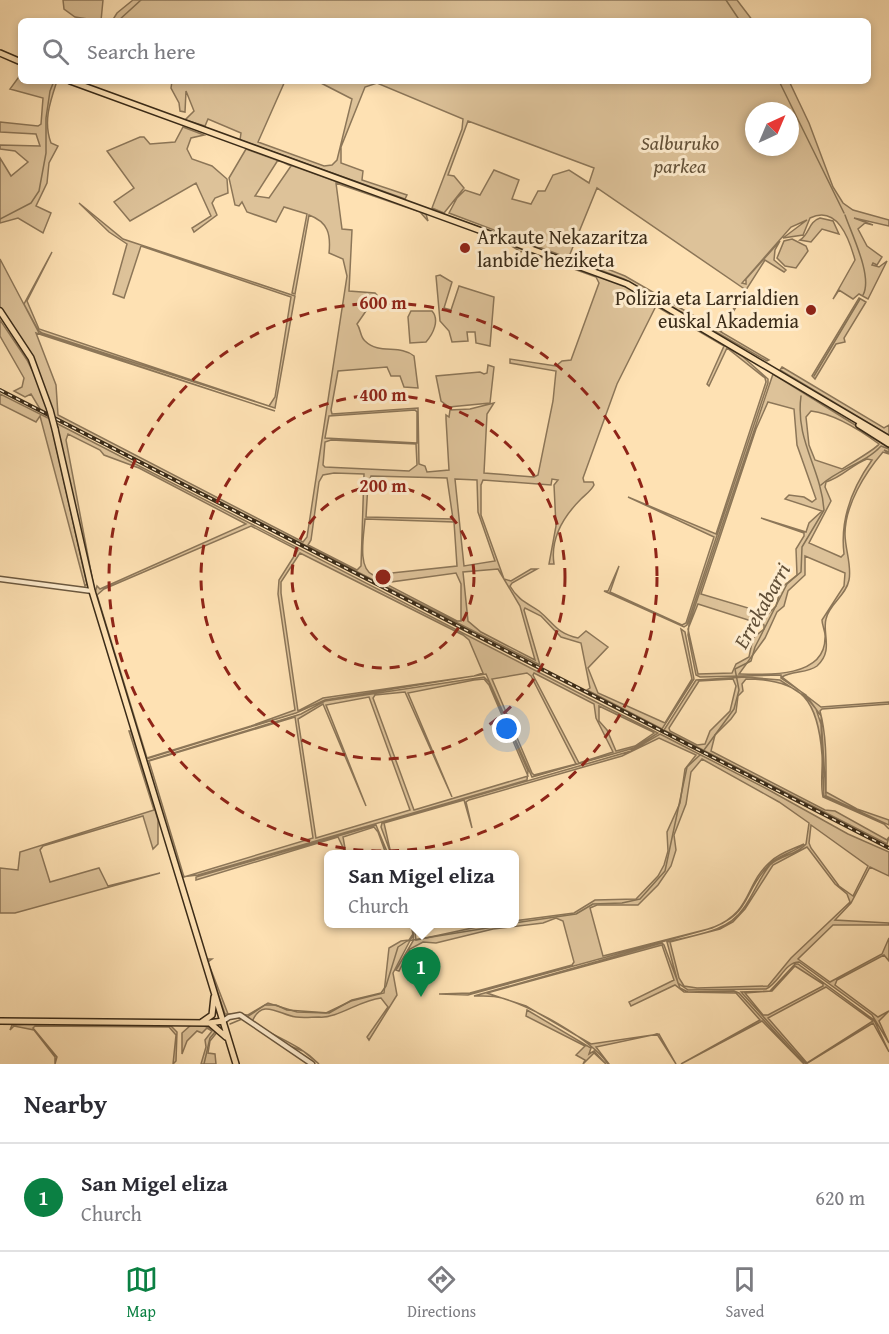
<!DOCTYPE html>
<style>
:root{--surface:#fff;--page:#f2f2f3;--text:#2b2b33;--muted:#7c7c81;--line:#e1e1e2;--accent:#0b8043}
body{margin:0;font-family:"Gentium Book Plus",serif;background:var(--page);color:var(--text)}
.compass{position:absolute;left:745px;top:102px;width:54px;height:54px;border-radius:50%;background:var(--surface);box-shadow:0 3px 9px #0003;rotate:44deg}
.you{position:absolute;left:507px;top:729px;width:21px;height:21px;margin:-15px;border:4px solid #fff;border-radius:50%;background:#1a73e8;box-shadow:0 0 0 9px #1a73e833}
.badge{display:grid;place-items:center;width:39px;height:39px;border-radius:50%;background:var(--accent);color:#fff;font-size:20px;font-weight:700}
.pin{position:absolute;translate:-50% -50px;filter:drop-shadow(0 2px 3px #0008)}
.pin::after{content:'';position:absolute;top:32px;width:21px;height:18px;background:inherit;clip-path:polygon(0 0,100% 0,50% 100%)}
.popup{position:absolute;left:324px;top:850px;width:195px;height:78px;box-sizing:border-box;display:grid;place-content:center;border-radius:9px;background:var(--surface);filter:drop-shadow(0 2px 4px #0005);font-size:20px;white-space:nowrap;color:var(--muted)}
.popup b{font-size:22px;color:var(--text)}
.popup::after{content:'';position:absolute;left:50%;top:100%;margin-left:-12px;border:12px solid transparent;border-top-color:var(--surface)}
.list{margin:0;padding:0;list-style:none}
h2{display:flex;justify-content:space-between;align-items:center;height:78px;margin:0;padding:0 24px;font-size:26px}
h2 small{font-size:20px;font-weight:400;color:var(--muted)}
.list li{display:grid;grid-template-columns:39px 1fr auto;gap:18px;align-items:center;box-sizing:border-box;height:108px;padding:0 24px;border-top:2px solid var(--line)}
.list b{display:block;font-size:22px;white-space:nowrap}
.list p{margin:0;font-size:20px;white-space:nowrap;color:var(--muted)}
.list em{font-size:20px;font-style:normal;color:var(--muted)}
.icon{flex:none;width:33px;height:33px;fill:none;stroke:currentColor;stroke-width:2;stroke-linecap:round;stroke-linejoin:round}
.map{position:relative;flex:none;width:889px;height:1064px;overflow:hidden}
.search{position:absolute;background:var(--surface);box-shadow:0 3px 9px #0003;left:18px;right:18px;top:18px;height:66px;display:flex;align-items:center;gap:15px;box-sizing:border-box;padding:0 21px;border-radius:9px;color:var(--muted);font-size:22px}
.sheet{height:186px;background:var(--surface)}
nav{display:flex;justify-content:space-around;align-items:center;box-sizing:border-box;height:84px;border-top:2px solid var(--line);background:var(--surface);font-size:16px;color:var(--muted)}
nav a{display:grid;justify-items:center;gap:3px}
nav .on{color:var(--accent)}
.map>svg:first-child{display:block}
.green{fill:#ddc299;stroke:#8c7658;stroke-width:1.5;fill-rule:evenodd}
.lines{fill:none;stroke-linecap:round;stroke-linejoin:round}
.stream{stroke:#877355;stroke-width:1.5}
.minor-casing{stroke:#6b583f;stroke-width:7}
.major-casing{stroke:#3a2b18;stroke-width:8}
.minor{stroke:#feecce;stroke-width:4}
.major{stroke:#fee1b3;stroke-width:5}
.rail-casing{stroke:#3a2b18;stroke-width:4}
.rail{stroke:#feecce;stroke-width:1.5;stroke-dasharray:4.5;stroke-linecap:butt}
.major-bridge-casing{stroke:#3a2b18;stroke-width:8;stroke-linecap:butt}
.major-bridge{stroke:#fee1b3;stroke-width:5}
.ring{fill:none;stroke:#8f2418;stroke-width:3;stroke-dasharray:10 8}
.poi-dot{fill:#8f2418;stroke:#feecce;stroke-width:2}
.labels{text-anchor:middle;stroke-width:6;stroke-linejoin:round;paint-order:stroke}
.park-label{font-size:20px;font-style:italic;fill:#635138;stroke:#feecce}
.poi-label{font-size:20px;fill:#3a2b18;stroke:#feecce;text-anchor:start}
.water-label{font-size:21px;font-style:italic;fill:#614f37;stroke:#feecce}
.centre{fill:#8f2418;stroke:#feecce;stroke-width:3}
.ring-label{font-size:18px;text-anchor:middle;font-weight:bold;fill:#8f2418;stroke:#feecce;stroke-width:6;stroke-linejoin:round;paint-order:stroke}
</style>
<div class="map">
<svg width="889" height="1064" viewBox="0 0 889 1064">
<rect width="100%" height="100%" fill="#fee1b3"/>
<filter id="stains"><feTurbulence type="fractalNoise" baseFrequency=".00333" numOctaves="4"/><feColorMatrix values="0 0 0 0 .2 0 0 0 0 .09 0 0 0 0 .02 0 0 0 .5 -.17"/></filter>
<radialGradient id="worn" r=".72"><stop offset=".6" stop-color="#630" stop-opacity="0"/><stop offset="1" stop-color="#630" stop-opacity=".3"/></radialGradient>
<path class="green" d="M63,0H103L101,21L75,17L64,9Z
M133,0H737L753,21H112L117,13Z
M21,74V81H57C50,102 43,122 51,143L58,146L49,163L47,183L36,206L51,213L43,233L18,218L0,223V158L11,176L28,162L15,151L0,149V145L40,146L36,134L0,132V122L38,126L41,124L43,98L10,89Z
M172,81H285L258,142L324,166L332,165L337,160L352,99L317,81H789L809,123L833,187L843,203L853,210L889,220V226L854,218L873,225L865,223L858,229L867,246L882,257L877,265L873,263L872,265L879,267L887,261L868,299L859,294L853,299L839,290L833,299L855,260C849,238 837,205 810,218L803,235L783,238L807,220L791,227L742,283L746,284V279L780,241L775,250L774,260L786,270L784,272L765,260L746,290L597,188L570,254L625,276L720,331L743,293L752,300L751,302H739L721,332L769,360L767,361L624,279L449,213L457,198L465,190L480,195L494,170L519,180L512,199L531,204L538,191H545L553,175L569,170L589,183L594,168L468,121L448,175L454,176L464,188L444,213L432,208L462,129L463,119L377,83L365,87L341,147V163L363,171L362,180L407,195L405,199L240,140L241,133L208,119L205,126L185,120L194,111L186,91L185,112L180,111L179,103L171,88ZM754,111H790V147H754Z
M183,127L204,135L191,138L187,149L192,159L212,166L227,179L228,193L215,198L212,203L217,215L194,232L192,228L211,216L196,183L130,221L114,202L134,188L107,151L140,137H144L150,144L175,142Z
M246,149L426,214L428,221L420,212L336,183L342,229L352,230L349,291L375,293L377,295L357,324C361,329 360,337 365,341C379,355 400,344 414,356L418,388L404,387L400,376H391L387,367L338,371L331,410L332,414L418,408L419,464L425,466L427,472L449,470L446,419V415L449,417L450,410L470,409L494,403L487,414L484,473L534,477L538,475L553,401L556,371L510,363V359L556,366L562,361L571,360L599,283L596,277L524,251L520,252L518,266V250L498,238L623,284L742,356L768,379V383L687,625L684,627L604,591H608L619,566L610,592L682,625L686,623L714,537L628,497L716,534L766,382L765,378L727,348L709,386L707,384L724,346L656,306L617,384L583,478L584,482H593L594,485C591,491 585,495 581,499C563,517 550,538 554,564H549L556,526L554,485L558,480L552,479L551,485L483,480L481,485V515L504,579L511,581L531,569H537L512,583L510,586C518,600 527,603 539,611C555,624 556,633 578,638L586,631L608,647L588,668L598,693L665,723L692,679L681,629L685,632L694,679L662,729L587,690L590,688L581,643L561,637L541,616L525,608L524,610L540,665L56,418L40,409L31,394L25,397L14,391L22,387L24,378L0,336V320L27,360L53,412L34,360L0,308V259L39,333L275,411L36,333L56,385L58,415L303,542L307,537L347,276L343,259L329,253C331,234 328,222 309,215L295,294L292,293L307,214L284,207L276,222L247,212L242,202L239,206L235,205L229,178ZM278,160L291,166L269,198L255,196ZM415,410L417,412V443L325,438L329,416ZM331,440L416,444L417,465L409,471L325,467L323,465L325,442ZM334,473L364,474L361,566L357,570L308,545L311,540L319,482L323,475ZM371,476L447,478L453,519L366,517L368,484ZM455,479L477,480L478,512L495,561L464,566ZM365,519L454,522L457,566L373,575C357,568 364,535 365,519ZM498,569L520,606L535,660L481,632L468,621L463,572ZM456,573L461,584V621H457L384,583Z
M79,203L123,239L295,296L275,408L42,333L38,330L24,304L52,252L27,301L39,329L269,406L275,397L291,297L141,246L124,298L113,294L127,244L109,232Z
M820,218L833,221L839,234L822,229L811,242L800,240C810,234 808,222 820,218Z
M792,239L806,246L808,251L796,268L785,266L777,258L784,241Z
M440,275L452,282L444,308L451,310L459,286L494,297L490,346L476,343L475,332H467L468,341L452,342L449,331L440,321L436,276Z
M859,298L866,302L844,338L845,342L836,344L815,379L812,376Z
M411,311H432C440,320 433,334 426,342L410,343L408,317Z
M488,365L494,367L490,403L449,407L441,401L436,376L480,372L484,374L487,373Z
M782,367L884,428L889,425V435L780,370Z
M773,374L889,446V452L884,450L889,454L883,452C865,473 845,505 845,534C845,549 852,566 849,580C846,596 829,604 826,619C822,633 834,651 817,666C808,673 792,671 782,677L821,707L889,702V704L822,709L820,711C827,737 826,765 826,792L857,809L889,820V825L826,796L821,716L806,695L781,678V675L700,677L696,675L688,635L689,624ZM768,402L794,409L797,445L816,499L812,502L804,497L789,495L785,499L822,511L809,523L806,532L761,518L804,533V536L796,549L797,575L781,588L776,606L768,614L701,594L756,429ZM811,411C835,414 860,430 879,444C876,449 848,465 842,469L815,460L809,445L806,417ZM867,459L872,460C852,488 840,521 844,554L841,557L809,543L831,501L825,487L826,482C843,477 851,465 867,459ZM805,556L845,573L844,586L822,620C822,626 826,632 825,638C825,678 766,675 739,674L765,638L777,612L784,606L788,591L805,575ZM698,604L764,625V629L753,638L749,657L736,664L732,673L698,674L688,629Z
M0,394L50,419L87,584L85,586L40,416L36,422L0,404Z
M56,423L604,706L658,733L634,748L532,777L486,674L325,700L296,713L146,759L95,593L97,586L100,589L246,524L139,468L104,455L100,450L68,434L66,440L94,588ZM251,526L298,550L279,580L278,594L295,710L251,726L147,758L97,595L104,589ZM300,553L463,635L469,640L483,673L474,676L323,698L298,711L281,593V582ZM527,673L531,676L576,764L534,775L532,773L492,679ZM534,673L594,704L596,718L613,752L579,763L533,675ZM599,706L651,731L654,733L635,746L616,751L607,730L599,721Z
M484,677L489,682L528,771L527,780L198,875L181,877L147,761L301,714L325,701ZM474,680L484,679L489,685L528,776L414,810L373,698L375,695L405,692L452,797L408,693ZM369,697L410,810L316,838L298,719L323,704L366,806L326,705ZM295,717L313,838L184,877L149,761Z
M746,677L780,680L806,697L816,709L821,724L824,796L882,822L889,829L884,824L823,797C820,783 823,769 822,755C818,701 803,679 746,679L742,684L743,691L738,696L736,712L731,719L715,735L711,751L825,810L835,811L887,840L889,837L887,844L664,730L696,680ZM733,679L736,686L730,711L710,731L705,744L697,745L670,731L669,728L699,681Z
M129,731H131L158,820V844L153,849L143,816L43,846L40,850L50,882L99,868L108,886L160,873L15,913H0V868L18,870L20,852L154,810Z
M660,734L767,789L848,834L889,852V876L870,867L851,903L835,920L889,923V925H833L798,959L830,982L882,954L889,938V961L884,955L837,980L835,985L878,1017L889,1011L879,1021L889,1043L872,1015L799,962C785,962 779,983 766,989L688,990L678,983L667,942C692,935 727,933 743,909C753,896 759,878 770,865C780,855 797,855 806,844L809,823L779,802L702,759L691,772L686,804L674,835L676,850L671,866L658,885L638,905H597L590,908L603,956L712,928C753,912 744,885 770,862C779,853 793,849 804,844C794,853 777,855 768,866C741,895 752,916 705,930L468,995L439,994L470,993L572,965L574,962L563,921L556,918L543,923L493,929L436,943L423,942L410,949L399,971L396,970L413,941L414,924L416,940L491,924H514V921L574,913L595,900L636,899L658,876L664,865L668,851L667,832L680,803L685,769L696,755L659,738L622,756L469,800L466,802L472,828L464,800L384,823L391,854L381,827L382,823L631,751ZM811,825L868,866L853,896L839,886L811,848L809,843ZM807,847L835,884L847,894L850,902L791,958L768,986L697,988L684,986L679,978L670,942L720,929L733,922L745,909L773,865Z
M376,825L388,854H386L378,832L374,827L343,837L346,854L338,837L196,880V877Z
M411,924L413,935L393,973L397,995L369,1040L367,1037L388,1007L381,998C360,1000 337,1019 319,1017C312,1017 304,1018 296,1017C279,1015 262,997 252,1022C276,1038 298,1043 319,1064L303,1051L284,1044L239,1014H225L206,959H212L208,962L228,1014L248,1015L268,1003L297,1012L326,1013L351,1001L384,993L389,948L401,941L409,940L413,934Z
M662,943L664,945L680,988L688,992L734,991L739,993L804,1064L762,1021L681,1064L760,1020L736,993L684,992L675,985L631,1006L629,1002L674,980L662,945L487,993L526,1006L591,1044L659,1034L676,1064L657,1034L596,1047L609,1064H608C590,1038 532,1007 502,998C493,995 483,996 474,996Z
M795,964H798L874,1020L889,1052L873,1023L806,1064L741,992L770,991ZM795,966L823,984V986L768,1015H763L745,993L772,991ZM826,987L873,1021L807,1063L768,1018Z
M527,1010L591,1048L589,1054L594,1051L606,1064L594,1053L583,1064L585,1060L576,1055L585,1046L526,1016Z
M29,1024L171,1026L177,1032L176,1061L173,1064L176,1035L169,1027L35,1026L33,1028L57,1057L55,1064V1057L34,1030L14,1026L10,1030L12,1025Z
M191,1025L204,1026L218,1031L210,1041L208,1053L215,1054L216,1064H201L206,1047L205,1040L212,1031L207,1028L202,1033L197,1031L187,1041L182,1054V1033Z"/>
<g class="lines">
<path class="stream" d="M726,0L740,21
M118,21L141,0
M779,81L844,213
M845,215C852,235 873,277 863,295
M0,219L31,203L39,191L46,153V118L50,91L54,81
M814,376L860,299
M821,485C838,469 866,463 881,446L889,449
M704,750L734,709L739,690L735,669L751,661L755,647L787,584L801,572L802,547L824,510C821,468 795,441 801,396
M514,923L576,914L593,904L622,903L640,899L665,871L687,767L700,755
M247,1017L265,1005H276L287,1010L329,1013L352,1000L381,993L386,986L398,947L407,941L512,924
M230,1024L242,1019
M204,1064L210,1038L215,1032"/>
<g class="minor-casing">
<path id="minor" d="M0,579L92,591
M223,1021L229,1017L240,1015L312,1064"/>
</g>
<g class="major-casing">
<path id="major" d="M0,53L21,62
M70,81L627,284L889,439
M0,311L31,358L50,410
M859,425L889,444
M55,429L92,591L236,1064
M0,1021L209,1023L223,1021
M202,1022L212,1015L214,997
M211,1024L226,1037"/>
</g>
<use href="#minor" class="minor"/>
<use href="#major" class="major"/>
<g class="rail-casing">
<path id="rail" d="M0,390L889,848"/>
</g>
<use href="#rail" class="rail"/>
<g class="major-bridge-casing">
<path id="major-bridge" d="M50,410L55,429"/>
</g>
<use href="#major-bridge" class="major-bridge"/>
</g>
<g class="ring">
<circle cx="383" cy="577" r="91"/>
<circle cx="383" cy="577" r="182"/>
<circle cx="383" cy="577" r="274"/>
</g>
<g class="poi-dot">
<circle cx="465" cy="248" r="6"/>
<circle cx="811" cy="310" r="6"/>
</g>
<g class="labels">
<g class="park-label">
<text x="680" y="150">Salburuko<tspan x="680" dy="23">parkea</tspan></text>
</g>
<g class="poi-label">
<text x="477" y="244">Arkaute Nekazaritza<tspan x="477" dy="23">lanbide heziketa</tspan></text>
<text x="799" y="305" text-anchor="end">Polizia eta Larrialdien<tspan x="799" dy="23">euskal Akademia</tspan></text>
</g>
<g class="water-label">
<text transform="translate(762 606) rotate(-61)" y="7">Errekabarri</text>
</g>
</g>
<circle cx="383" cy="577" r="9" class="centre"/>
<g class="ring-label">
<text x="383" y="309">600 m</text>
<text x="383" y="401">400 m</text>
<text x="383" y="492">200 m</text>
</g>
<rect width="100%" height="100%" filter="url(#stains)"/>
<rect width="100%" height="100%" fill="url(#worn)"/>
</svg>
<svg class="compass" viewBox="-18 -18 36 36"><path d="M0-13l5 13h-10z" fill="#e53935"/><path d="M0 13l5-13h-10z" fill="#7c7c81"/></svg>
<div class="you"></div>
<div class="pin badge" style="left:421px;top:997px">1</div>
<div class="popup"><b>San Migel eliza</b>Church</div>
<div class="search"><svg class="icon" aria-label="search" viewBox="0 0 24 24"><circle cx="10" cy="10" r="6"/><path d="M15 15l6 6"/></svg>Search here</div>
</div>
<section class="sheet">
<h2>Nearby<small></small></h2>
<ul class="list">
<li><span class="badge">1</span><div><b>San Migel eliza</b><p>Church</p></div><em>620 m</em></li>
</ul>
</section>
<nav>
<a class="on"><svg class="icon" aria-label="map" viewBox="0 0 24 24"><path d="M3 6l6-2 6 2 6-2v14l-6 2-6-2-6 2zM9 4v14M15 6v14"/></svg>Map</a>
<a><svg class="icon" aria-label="directions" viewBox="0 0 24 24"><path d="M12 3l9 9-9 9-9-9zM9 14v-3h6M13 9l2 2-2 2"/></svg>Directions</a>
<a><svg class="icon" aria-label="saved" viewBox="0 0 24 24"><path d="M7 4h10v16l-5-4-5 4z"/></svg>Saved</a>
</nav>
